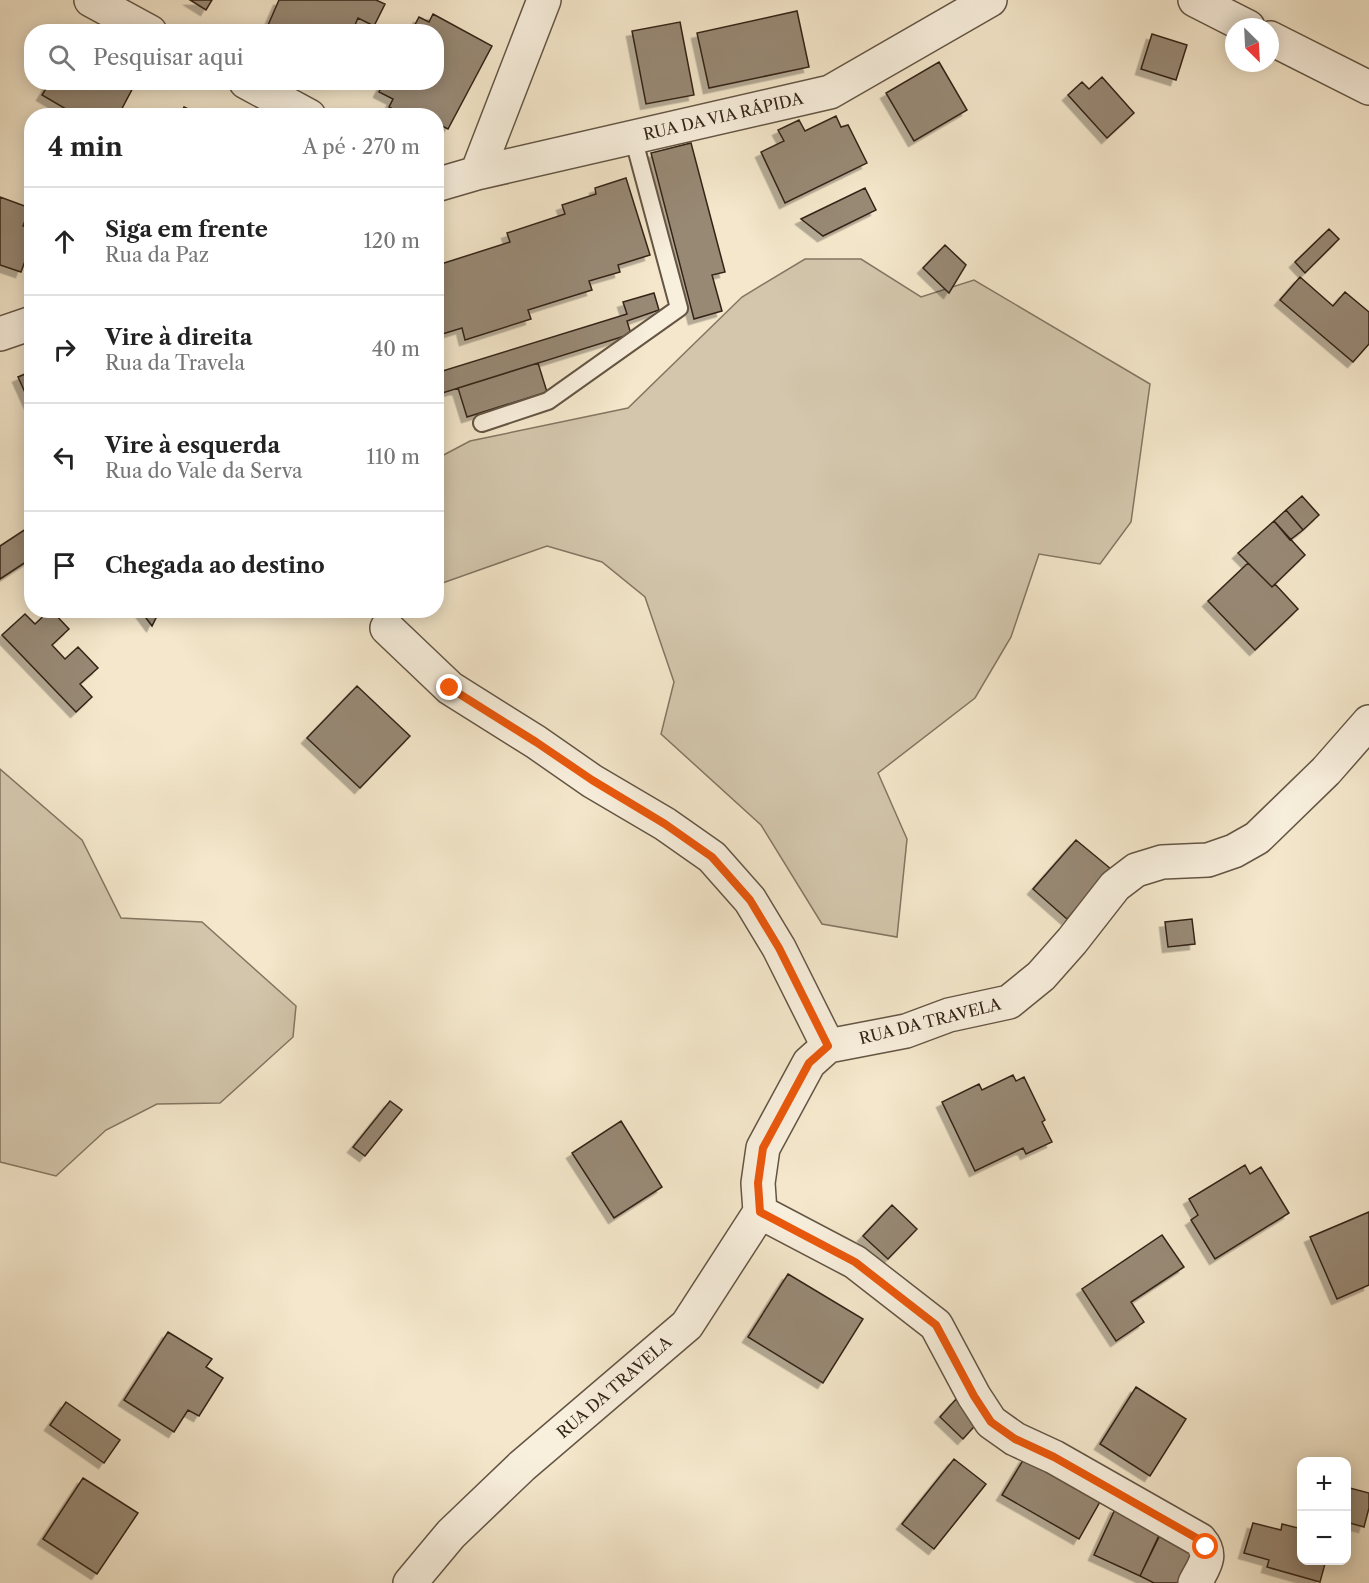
<!DOCTYPE html>
<html lang="pt">
<meta charset="utf-8">
<style>
:root{--surface:#fff;--page:#f2f2f2;--text:#222;--muted:#767676;--line:#e0e0e0}
body{margin:0;font-family:"Libre Caslon Text",serif;background:var(--page);color:var(--text)}
.controls{position:absolute;right:18px;bottom:18px;display:grid;overflow:hidden;border-radius:12px;box-shadow:0 3px 15px #0003}
.controls button{width:54px;height:54px;display:grid;place-items:center;padding:0;border:0;border-bottom:2px solid var(--line);background:var(--surface);color:var(--text);font:30px sans-serif}
.compass{position:absolute;left:1225px;top:18px;width:54px;height:54px;border-radius:50%;background:var(--surface);box-shadow:0 3px 15px #0003;rotate:156deg}
.stop{position:absolute;width:18px;height:18px;margin:-14px;border:4px solid #ea580c;border-radius:50%;background:#fff}
.stop.end{background:#ea580c;border-color:#fff;box-shadow:0 2px 6px #0008}
.list{margin:0;padding:0;list-style:none}
h2{display:flex;justify-content:space-between;align-items:center;height:78px;margin:0;padding:0 24px;font-size:26px}
h2 small{font-size:20px;font-weight:400;color:var(--muted)}
.list li{display:grid;grid-template-columns:39px 1fr auto;gap:18px;align-items:center;box-sizing:border-box;height:108px;padding:0 24px;border-top:2px solid var(--line)}
.list b{display:block;font-size:22px;white-space:nowrap}
.list p{margin:0;font-size:20px;white-space:nowrap;color:var(--muted)}
.list em{font-size:20px;font-style:normal;color:var(--muted)}
.icon{flex:none;width:33px;height:33px;fill:none;stroke:currentColor;stroke-width:2;stroke-linecap:round;stroke-linejoin:round}
.map{position:relative;flex:none;width:1369px;height:1583px;overflow:hidden}
.search{position:absolute;background:var(--surface);box-shadow:0 3px 15px #0003;left:24px;top:24px;width:420px;height:66px;display:flex;align-items:center;gap:15px;box-sizing:border-box;padding:0 21px;border-radius:24px;color:var(--muted);font-size:22px}
.panel{position:absolute;background:var(--surface);box-shadow:0 3px 15px #0003;left:24px;top:108px;width:420px;height:510px;border-radius:24px}
.map>svg:first-child{display:block}
.green{fill:#d3c6ac;stroke:#847562;stroke-width:1.5}
.building{fill:#988975;stroke:#342417;stroke-width:1.5;filter:url(#shadow)}
.lines{fill:none;stroke-linecap:round;stroke-linejoin:round}
.service-casing{stroke:#645544;stroke-width:20}
.minor-casing{stroke:#645544;stroke-width:36}
.tertiary-casing{stroke:#645544;stroke-width:36}
.service{stroke:#f8efdd;stroke-width:16}
.minor{stroke:#f8efdd;stroke-width:33}
.tertiary{stroke:#f8efdd;stroke-width:33}
.route{stroke:#ea580c;stroke-width:8}
.labels{text-anchor:middle;stroke-width:5;stroke-linejoin:round;paint-order:stroke}
.street-label{font-size:16px;fill:#342417;stroke:#f8efdd}
</style>
<div class="map">
<svg width="1369" height="1583" viewBox="0 0 1369 1583">
<defs>
<filter id="shadow"><feDropShadow dx="-5.5" dy="5.5" stdDeviation="0" flood-color="#0004"/></filter>
</defs>
<rect width="100%" height="100%" fill="#f4e7cb"/>
<filter id="stains"><feTurbulence type="fractalNoise" baseFrequency=".00333" numOctaves="4"/><feColorMatrix values="0 0 0 0 .2 0 0 0 0 .09 0 0 0 0 .02 0 0 0 .5 -.17"/></filter>
<radialGradient id="worn" r=".72"><stop offset=".6" stop-color="#630" stop-opacity="0"/><stop offset="1" stop-color="#630" stop-opacity=".3"/></radialGradient>
<path class="green" d="M805,259H861L921,297L974,280L1150,384L1131,522L1100,564L1039,554L1011,637L975,698L878,773L907,839L897,937L822,924L761,825L661,734L674,682L645,597L602,562L547,546L437,585L436,459L470,441L628,408L742,297Z
M0,769L82,840L121,918L202,922L296,1006L293,1037L220,1103L157,1104L106,1130L56,1176L0,1162Z"/>
<path class="building" d="M190,0H212L206,10Z
M279,0H376L385,4L374,26L358,18L352,32H265Z
M797,11L809,67L709,88L697,33Z
M433,14L492,46L448,129L436,123V116L421,114L406,116L389,107L393,99L379,92L384,82H436V32H411L419,17L429,22Z
M680,22L694,95L646,104L632,31Z
M1152,34L1187,45L1176,80L1141,69Z
M939,62L967,110L914,141L886,93Z
M1102,77L1134,113L1107,138L1068,95L1082,82L1089,89Z
M50,82H136L118,116H63L66,109L42,95Z
M184,107L203,116H180Z
M836,116L841,127L848,125L867,163L785,203L761,152L784,141L778,130L799,120L805,131Z
M691,143L725,272L712,275L722,311L694,319L651,153Z
M626,178L650,255L618,265L620,272L589,281L592,290L528,310L531,319L465,340L462,328L436,336V255L438,254L441,264L510,242L507,233L565,214L562,205L596,194L595,188Z
M865,188L876,210L823,236L801,219Z
M0,197L30,208L23,226L32,229V242L21,272L0,265Z
M1329,229L1339,239L1305,273L1295,262Z
M945,245L966,265L949,293L923,268Z
M1300,277L1333,306L1345,292L1369,312V344L1353,362L1280,300Z
M654,293L659,310L627,321L631,334L436,395V373L627,314L623,302Z
M538,363L547,392L467,417L458,388Z
M32,371V408L18,377Z
M1302,496L1319,515L1303,530L1286,510Z
M1286,510L1303,530L1290,540L1274,521Z
M1274,521L1305,555L1272,587L1238,553Z
M32,525V558L0,579V546Z
M1248,563L1272,587L1275,584L1298,609L1255,650L1208,601Z
M50,610H51L69,629L52,645L65,659L78,647L98,668L80,684L92,697L76,712L2,635L25,614L35,624Z
M140,610H160L152,626Z
M357,686L410,736L360,788L307,738Z
M1076,840L1111,869L1067,919L1033,889Z
M1192,919L1195,944L1168,947L1165,922Z
M1013,1075L1016,1081L1024,1077L1045,1120L1042,1122L1052,1142L1026,1154L1023,1148L975,1171L942,1102L979,1084L982,1090Z
M390,1101L402,1110L365,1156L353,1147Z
M621,1121L662,1187L614,1218L572,1153Z
M1245,1165L1250,1174L1261,1167L1289,1213L1215,1259L1191,1220L1198,1215L1189,1199Z
M892,1205L917,1229L888,1259L863,1236Z
M1369,1212V1285L1337,1299L1310,1237Z
M1162,1235L1184,1267L1131,1302L1144,1322L1116,1341L1082,1289Z
M788,1274L863,1319L823,1383L748,1337Z
M168,1332L212,1359L206,1367L223,1378L199,1416L188,1410L174,1432L124,1400Z
M1136,1387L1186,1419L1150,1476L1100,1444Z
M956,1399L980,1420L963,1439L940,1417Z
M66,1402L120,1440L104,1463L50,1425Z
M1025,1457L1101,1500L1079,1539L1002,1495Z
M954,1459L986,1484L934,1549L902,1524Z
M83,1478L138,1513L97,1574L43,1539Z
M1346,1487L1369,1493V1508L1364,1527L1346,1522Z
M1116,1507L1162,1529L1140,1576L1094,1555Z
M1253,1523L1281,1530L1282,1524L1302,1529V1560H1326L1320,1582L1267,1567L1269,1560L1244,1553Z
M1160,1535L1195,1553L1180,1583H1154L1140,1576Z"/>
<g class="lines">
<g class="service-casing">
<path id="service" d="M482,423L548,401L679,308L633,137"/>
</g>
<g class="minor-casing">
<path id="minor" d="M91,0L150,32
M246,82L309,116
M477,173L544,0
M436,185L477,173L830,92L990,0
M0,334L32,323
M387,628L450,688L536,742L592,781L665,824L712,857L750,900L779,948L828,1046
M760,1212L855,1262L936,1325L974,1396L991,1422L1015,1439L1054,1457L1200,1540C1214,1556 1203,1567 1195,1583
M410,1583L451,1534L522,1466L687,1325L760,1212L758,1183L763,1148L809,1063L828,1046L906,1031L949,1015L1009,1002L1041,976L1072,941L1115,886L1136,870L1162,862L1208,860L1234,851L1257,838L1326,771L1369,722"/>
</g>
<g class="tertiary-casing">
<path id="tertiary" d="M1195,0L1248,27
M1270,38L1369,88"/>
</g>
<use href="#service" class="service"/>
<use href="#minor" class="minor"/>
<use href="#tertiary" class="tertiary"/>
</g>
<g class="lines">
<path class="route" d="M450,688L536,742L592,780L665,824L712,857L750,900L779,948L828,1046L809,1063L763,1148L758,1183L760,1212L855,1262L936,1325L974,1396L991,1422L1015,1439L1054,1457L1200,1540L1206,1547"/>
</g>
<g class="labels">
<g class="street-label">
<text transform="translate(723 116) rotate(-13)" y="6">RUA DA VIA RÁPIDA</text>
<text transform="translate(930 1021) rotate(-14)" y="6">RUA DA TRAVELA</text>
<text transform="translate(614 1387) rotate(-41)" y="6">RUA DA TRAVELA</text>
</g>
</g>
<rect width="100%" height="100%" filter="url(#stains)"/>
<rect width="100%" height="100%" fill="url(#worn)"/>
</svg>
<div class="controls">
<button>+</button>
<button>−</button>
</div>
<svg class="compass" viewBox="-18 -18 36 36"><path d="M0-13l5 13h-10z" fill="#e53935"/><path d="M0 13l5-13h-10z" fill="#767676"/></svg>
<div class="stop" style="left:1206px;top:1547px"></div>
<div class="stop end" style="left:450px;top:688px"></div>
<div class="search"><svg class="icon" aria-label="search" viewBox="0 0 24 24"><circle cx="10" cy="10" r="6"/><path d="M15 15l6 6"/></svg>Pesquisar aqui</div>
<section class="panel">
<h2>4 min<small>A pé · 270 m</small></h2>
<ul class="list">
<li><svg class="icon" aria-label="ahead" viewBox="0 0 24 24"><path d="M12 20V5M6 11l6-6 6 6"/></svg><div><b>Siga em frente</b><p>Rua da Paz</p></div><em>120 m</em></li>
<li><svg class="icon" aria-label="right" viewBox="0 0 24 24"><path d="M7 20v-9h11M14 6l5 5-5 5"/></svg><div><b>Vire à direita</b><p>Rua da Travela</p></div><em>40 m</em></li>
<li><svg class="icon" aria-label="left" viewBox="0 0 24 24"><path d="M17 20v-9H6M10 6l-5 5 5 5"/></svg><div><b>Vire à esquerda</b><p>Rua do Vale da Serva</p></div><em>110 m</em></li>
<li><svg class="icon" aria-label="arrive" viewBox="0 0 24 24"><path d="M6 21V4h12l-3 4 3 4H6"/></svg><div><b>Chegada ao destino</b></div></li>
</ul>
</section>
</div>
